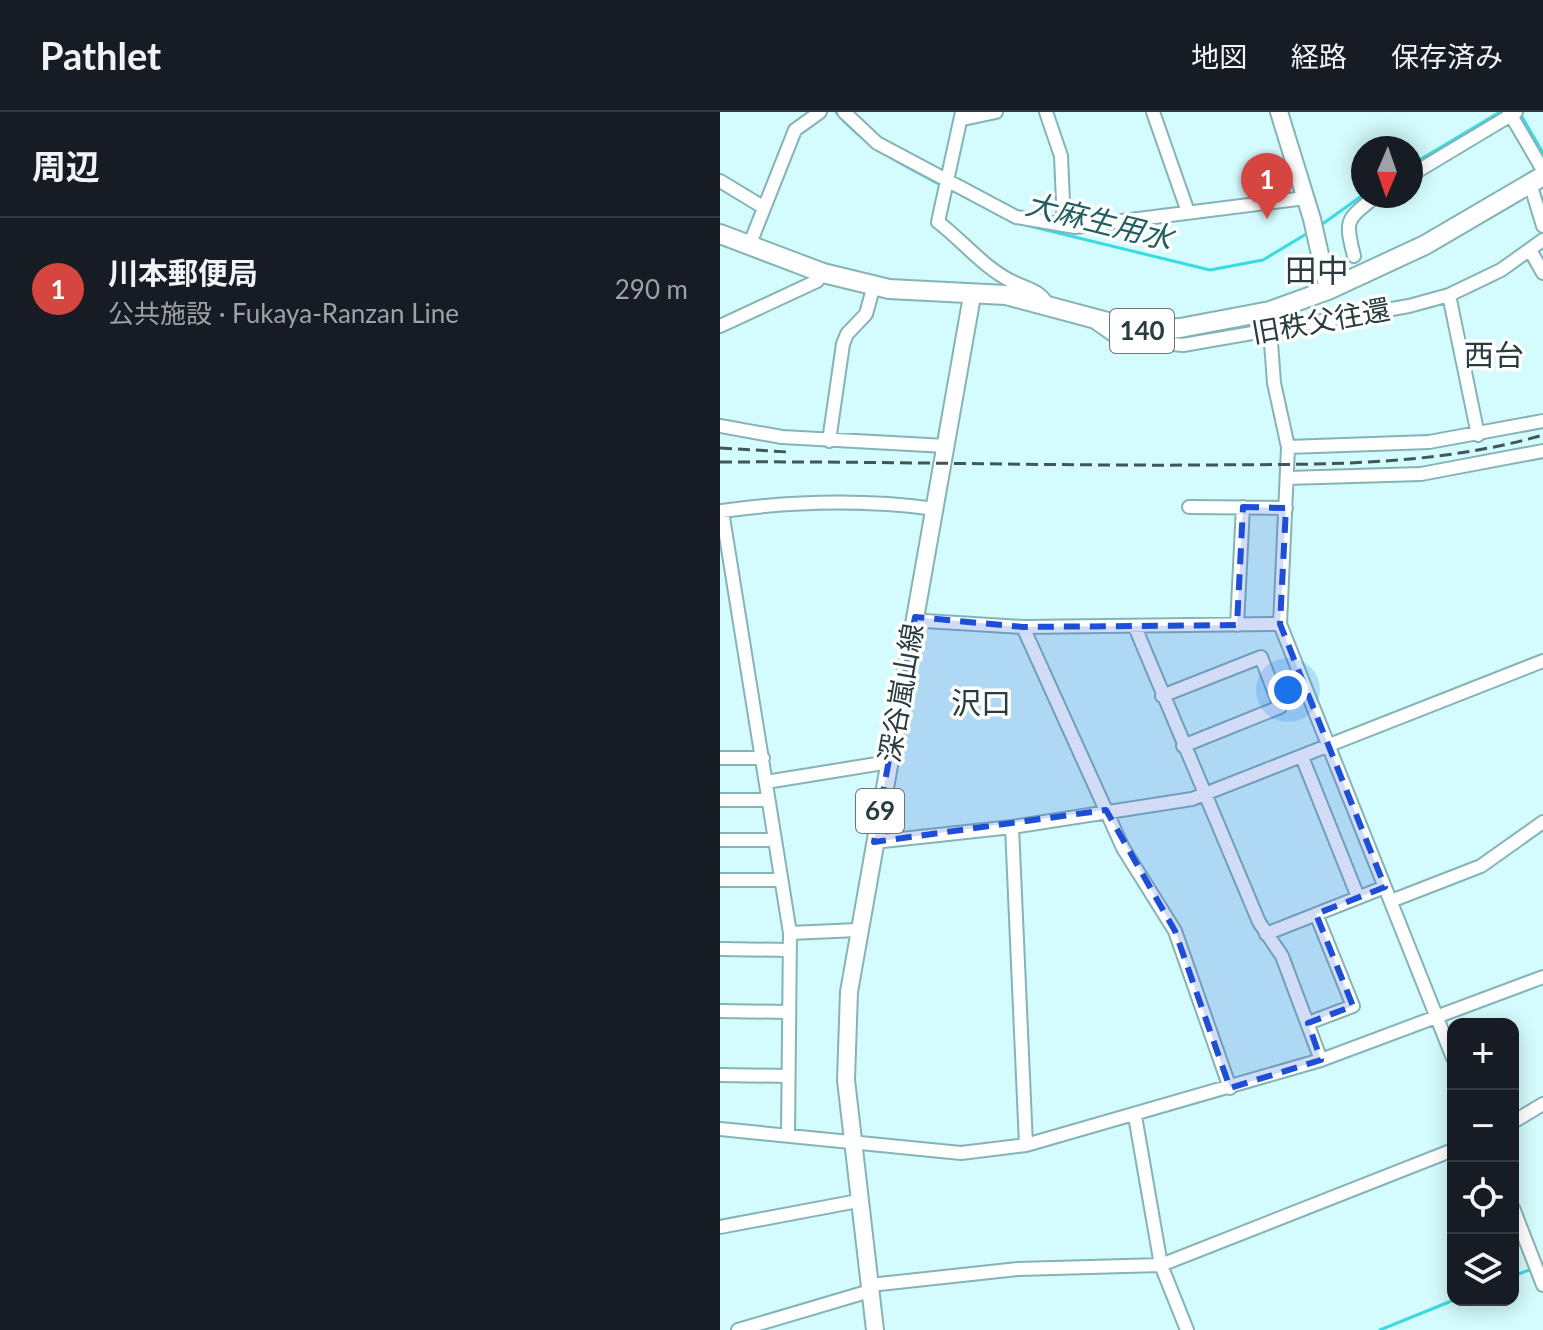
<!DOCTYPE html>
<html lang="ja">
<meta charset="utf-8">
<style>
:root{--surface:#171b24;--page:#20242c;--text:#f1f3f6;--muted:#9ea1a6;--line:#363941;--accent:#d4463f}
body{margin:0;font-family:Lato,"Noto Sans JP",sans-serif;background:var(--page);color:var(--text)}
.controls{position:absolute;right:24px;bottom:24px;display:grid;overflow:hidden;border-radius:16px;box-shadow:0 4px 20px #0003}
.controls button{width:72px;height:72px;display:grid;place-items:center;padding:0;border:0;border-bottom:2px solid var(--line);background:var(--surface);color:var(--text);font:40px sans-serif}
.compass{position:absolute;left:631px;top:24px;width:72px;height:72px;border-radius:50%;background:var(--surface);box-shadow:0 4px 20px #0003;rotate:182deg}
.you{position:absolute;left:568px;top:578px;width:28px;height:28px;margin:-20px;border:6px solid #fff;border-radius:50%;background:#1a73e8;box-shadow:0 0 0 12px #1a73e833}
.badge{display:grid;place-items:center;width:52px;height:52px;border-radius:50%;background:var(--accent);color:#fff;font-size:26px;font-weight:700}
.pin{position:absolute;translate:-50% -66px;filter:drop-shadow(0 2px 4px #0008)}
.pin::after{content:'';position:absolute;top:42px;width:28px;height:24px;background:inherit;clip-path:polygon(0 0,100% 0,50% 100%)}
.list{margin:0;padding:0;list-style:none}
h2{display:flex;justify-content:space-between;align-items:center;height:104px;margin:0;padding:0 32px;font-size:34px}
h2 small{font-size:26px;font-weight:400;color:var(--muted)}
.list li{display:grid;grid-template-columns:52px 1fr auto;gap:24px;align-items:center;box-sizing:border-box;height:144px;padding:0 32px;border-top:2px solid var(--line)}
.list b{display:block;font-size:30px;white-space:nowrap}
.list p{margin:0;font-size:26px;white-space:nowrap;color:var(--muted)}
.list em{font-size:26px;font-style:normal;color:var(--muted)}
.icon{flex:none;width:44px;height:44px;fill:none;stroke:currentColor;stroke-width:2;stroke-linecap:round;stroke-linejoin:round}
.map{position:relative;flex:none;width:823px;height:1218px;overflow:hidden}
header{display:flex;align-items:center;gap:48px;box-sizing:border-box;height:112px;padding:0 40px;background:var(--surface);border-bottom:2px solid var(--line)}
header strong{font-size:38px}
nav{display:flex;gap:44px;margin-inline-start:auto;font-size:28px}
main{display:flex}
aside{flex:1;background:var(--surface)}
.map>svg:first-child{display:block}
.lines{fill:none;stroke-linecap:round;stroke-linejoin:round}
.stream{stroke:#39dbe3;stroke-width:3}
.minor-casing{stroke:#85b3b6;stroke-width:16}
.major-casing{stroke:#85b3b6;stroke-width:20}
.highway-casing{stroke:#85b3b6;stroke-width:22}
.minor{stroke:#fff;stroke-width:12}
.major{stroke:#fff;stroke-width:16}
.highway{stroke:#fff;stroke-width:18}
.rail{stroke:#405758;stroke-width:3;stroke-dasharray:12 6;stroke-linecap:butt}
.marked{fill:#1d4ed8;fill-opacity:0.2;stroke:#1d4ed8;stroke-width:6;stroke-dasharray:16 10;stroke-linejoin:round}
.labels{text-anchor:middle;stroke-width:7;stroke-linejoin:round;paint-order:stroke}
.shield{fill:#fff;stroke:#697778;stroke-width:2}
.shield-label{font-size:26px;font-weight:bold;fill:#293d3e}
.street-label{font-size:28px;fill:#293d3e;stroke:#fff}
.water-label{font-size:30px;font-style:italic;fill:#205f63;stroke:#fff}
.neighbourhood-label{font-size:30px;fill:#293d3e;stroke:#fff}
.quarter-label{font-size:32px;fill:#293d3e;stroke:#fff}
</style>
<header>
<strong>Pathlet</strong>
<nav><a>地図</a><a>経路</a><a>保存済み</a></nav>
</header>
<main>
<aside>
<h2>周辺<small></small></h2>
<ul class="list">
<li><span class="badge">1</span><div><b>川本郵便局</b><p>公共施設 · Fukaya-Ranzan Line</p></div><em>290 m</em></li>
</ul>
</aside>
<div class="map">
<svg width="823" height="1218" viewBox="0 0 823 1218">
<rect width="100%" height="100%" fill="#d4fbfd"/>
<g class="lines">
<path class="stream" d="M116,0C145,35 183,53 223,74
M801,3L823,41
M691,53L780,0
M230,77L293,110L490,158L543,148L588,121
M601,113L643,83
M793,1164L812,1157
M660,1218L734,1188"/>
<g class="minor-casing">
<path id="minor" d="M124,0L157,31L296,105L355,115L585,86
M242,0L218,110C243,129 265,157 293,170C310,178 320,178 329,195
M326,0L341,44L344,113
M433,0L468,100
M789,0L823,58
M243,7L276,0
M691,63L796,0
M0,69L43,95
M810,71L823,114
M29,134L75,18L100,0
M810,138L823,161
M634,144C624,106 627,108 656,84
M729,183L758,323
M376,211L399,227L463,233L689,194L729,183L781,158L823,128
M0,214L97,169L103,161
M550,217L554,271L568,335L560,512L733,946
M0,314L62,325L226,334
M109,329L123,232L127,222L146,202L154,173
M568,335L709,330L823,309
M567,366L701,362L823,339
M469,395L566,396
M195,505L205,509L303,515L560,512
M517,513L523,395
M303,515L403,736L455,819L510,976
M415,515L539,810L562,844L601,948
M442,584L541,545L560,595L463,634
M582,645L638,785
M0,646H43
M46,670L169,650
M0,688H48
M292,715L306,1033
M0,728H54
M154,730L292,715L472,687L823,549
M0,768H61
M671,789L761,754L823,710
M70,821L138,818
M546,822L665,775
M0,837L70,838
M0,899L69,900
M588,911L633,894L596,802
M0,963L68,964
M415,1004L441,1153L467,1218
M793,1010L823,992
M0,1017L241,1041L306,1033L601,948L823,865
M68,1023L70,821L2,399C74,389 142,387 215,397
M793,1096L823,1173
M0,1115L138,1089
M150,1173L298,1157L441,1153L733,1038
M18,1218L150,1179"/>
</g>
<g class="major-casing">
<path id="major" d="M559,0L592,107L608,178
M155,1218L126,968L129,880L252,184"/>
</g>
<g class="highway-casing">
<path id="highway" d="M0,122L103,161L169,177L286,183L421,219L460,216L550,199L608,178L705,133L823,64"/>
</g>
<use href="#minor" class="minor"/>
<use href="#major" class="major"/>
<use href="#highway" class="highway"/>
<path class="rail" d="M0,336L68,340
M0,350C162,349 324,354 486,353C600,352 712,355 823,323"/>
</g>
<path class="marked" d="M523,395L566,396L560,512L665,775L596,802L633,894L588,911L601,948L510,976L455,819L386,698L154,730L195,505L303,515L517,513Z"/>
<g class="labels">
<g class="shield">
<rect x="390" y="197" width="64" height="44" rx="6"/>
<rect x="136" y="677" width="48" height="44" rx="6"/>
</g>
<g class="shield-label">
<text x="422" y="228">140</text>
<text x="160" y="708">69</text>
</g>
<g class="street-label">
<text transform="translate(601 209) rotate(-10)" y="10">旧秩父往還</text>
<text transform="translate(181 581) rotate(-80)" y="10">深谷嵐山線</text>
</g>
<g class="water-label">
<text transform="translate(379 110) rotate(14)" y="10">大麻生用水</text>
</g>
<g class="neighbourhood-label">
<text x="774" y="254">西台</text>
<text x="261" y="602">沢口</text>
</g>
<g class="quarter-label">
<text x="597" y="170">田中</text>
</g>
</g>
</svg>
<div class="controls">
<button>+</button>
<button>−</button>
<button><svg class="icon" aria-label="locate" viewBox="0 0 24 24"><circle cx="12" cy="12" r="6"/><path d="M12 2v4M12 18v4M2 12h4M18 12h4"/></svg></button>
<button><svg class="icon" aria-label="layers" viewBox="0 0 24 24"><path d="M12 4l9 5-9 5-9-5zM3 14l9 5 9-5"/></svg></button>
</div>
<svg class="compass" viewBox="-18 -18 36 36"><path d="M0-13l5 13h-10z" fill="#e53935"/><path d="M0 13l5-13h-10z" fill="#9ea1a6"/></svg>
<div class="you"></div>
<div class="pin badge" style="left:547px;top:107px">1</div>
</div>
</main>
